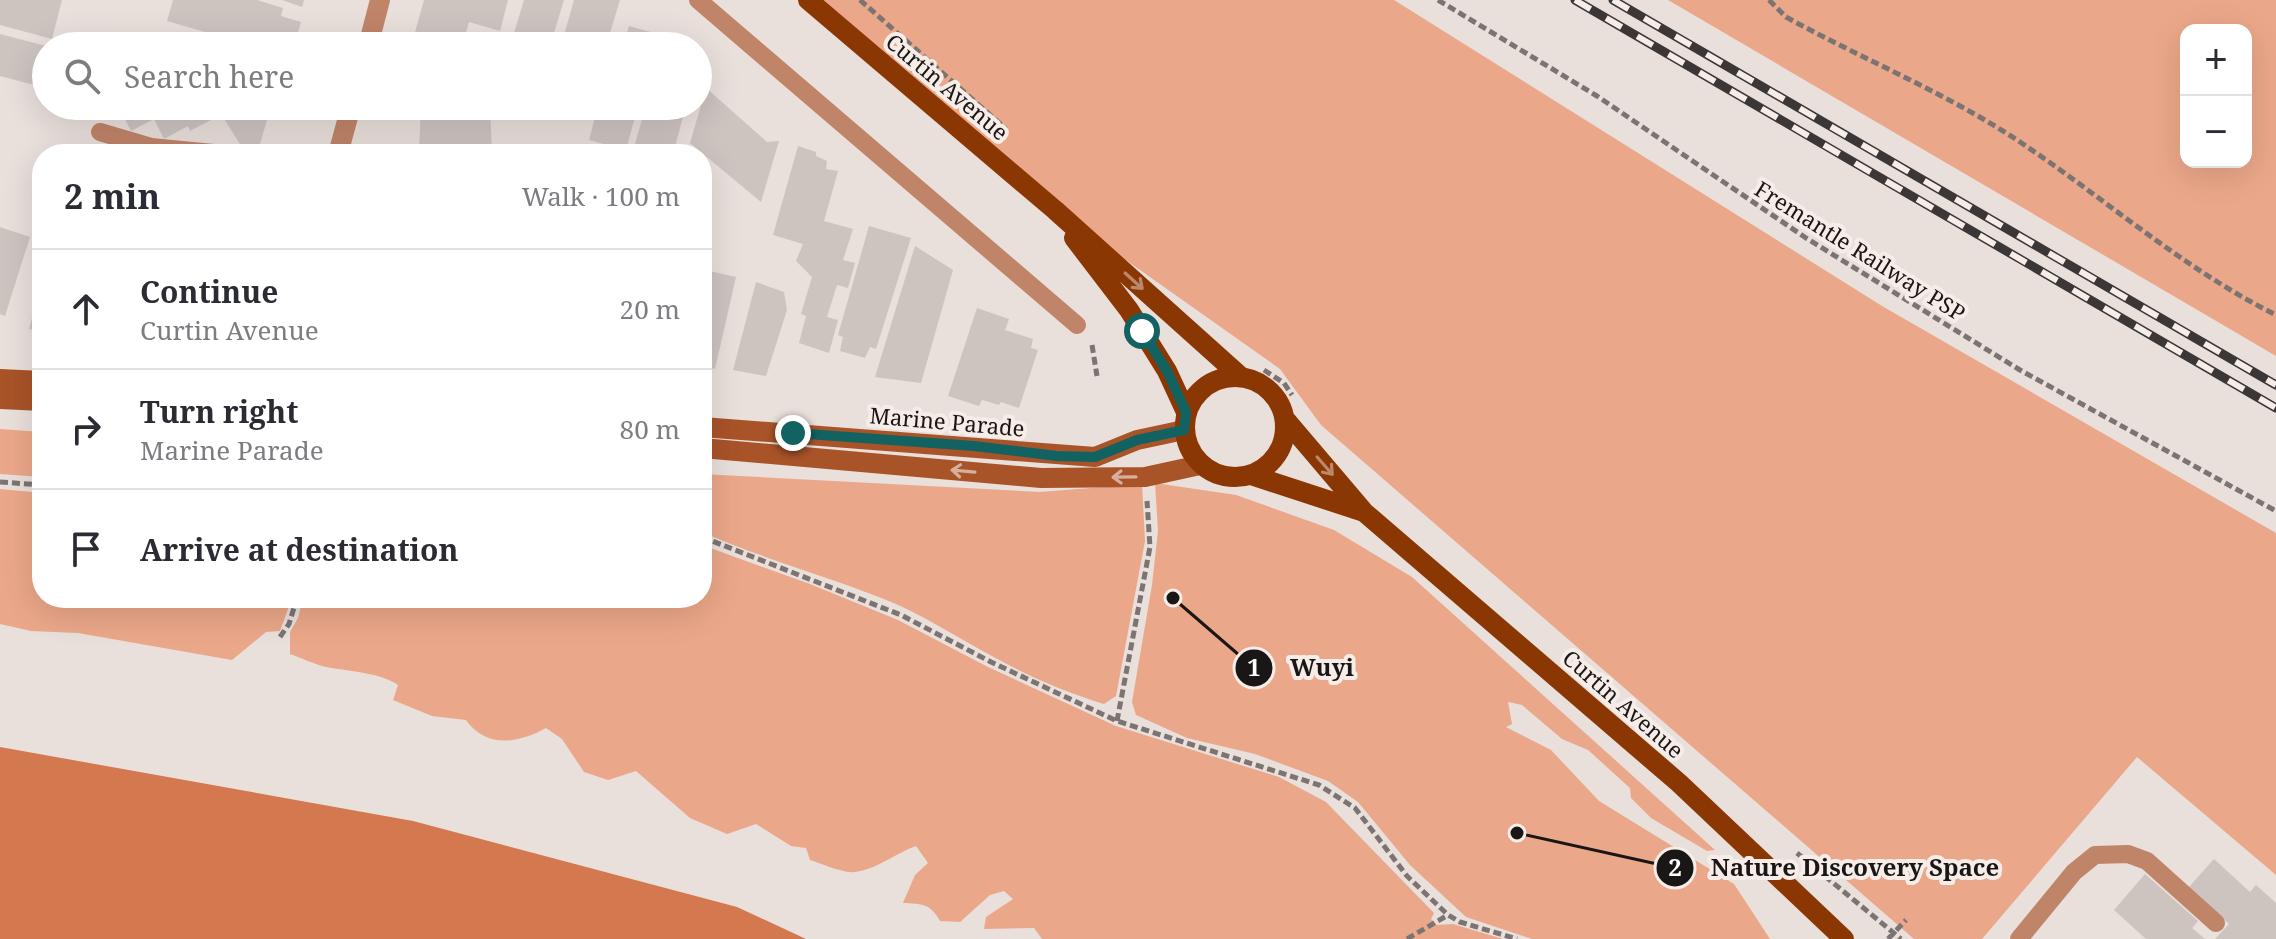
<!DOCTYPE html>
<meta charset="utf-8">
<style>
:root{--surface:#fff;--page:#f2f2f3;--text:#2b2b33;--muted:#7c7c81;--line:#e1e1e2}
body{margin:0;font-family:"Noto Serif",serif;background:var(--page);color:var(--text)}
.controls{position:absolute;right:24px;top:24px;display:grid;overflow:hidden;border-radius:16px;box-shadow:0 8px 32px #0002}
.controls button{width:72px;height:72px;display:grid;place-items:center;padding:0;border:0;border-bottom:2px solid var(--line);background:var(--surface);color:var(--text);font:40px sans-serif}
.stop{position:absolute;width:24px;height:24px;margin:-18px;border:6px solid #126262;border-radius:50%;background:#fff}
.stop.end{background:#126262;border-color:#fff;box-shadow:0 2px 8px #0008}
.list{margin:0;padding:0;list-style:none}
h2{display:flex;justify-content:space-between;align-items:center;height:104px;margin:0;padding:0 32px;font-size:34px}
h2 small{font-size:26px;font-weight:400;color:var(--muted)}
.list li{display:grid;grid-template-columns:52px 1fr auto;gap:24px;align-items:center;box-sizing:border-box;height:120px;padding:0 32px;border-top:2px solid var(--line)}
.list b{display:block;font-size:30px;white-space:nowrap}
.list p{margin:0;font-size:26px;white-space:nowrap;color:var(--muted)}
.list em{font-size:26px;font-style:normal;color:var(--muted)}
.icon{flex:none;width:44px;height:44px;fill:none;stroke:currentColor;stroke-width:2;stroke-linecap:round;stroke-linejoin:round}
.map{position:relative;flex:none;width:2276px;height:939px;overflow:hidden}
.search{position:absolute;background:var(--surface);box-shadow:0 8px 32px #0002;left:32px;top:32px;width:680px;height:88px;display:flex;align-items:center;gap:20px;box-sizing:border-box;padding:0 28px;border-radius:44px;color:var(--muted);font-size:30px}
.panel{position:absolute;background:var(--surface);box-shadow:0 8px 32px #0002;left:32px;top:144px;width:680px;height:464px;border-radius:32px}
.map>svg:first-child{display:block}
.green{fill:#eba789;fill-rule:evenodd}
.water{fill:#d3784f}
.building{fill:#cdc4c0}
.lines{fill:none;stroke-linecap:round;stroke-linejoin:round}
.path{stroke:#7b7472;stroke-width:5;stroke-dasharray:8 4;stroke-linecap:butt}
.service{stroke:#c08469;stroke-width:18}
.minor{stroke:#c08469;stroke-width:20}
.secondary{stroke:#a95328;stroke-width:20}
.primary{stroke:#8b3703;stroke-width:20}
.rail-casing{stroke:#3b3736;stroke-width:9}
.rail{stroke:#f6ede9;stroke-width:6;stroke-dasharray:18;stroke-linecap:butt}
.oneway{stroke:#bb896a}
.oneway2{stroke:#d7af9c}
.route{stroke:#126262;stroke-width:10}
.labels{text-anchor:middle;stroke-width:8;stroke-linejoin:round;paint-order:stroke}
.street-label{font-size:22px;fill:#191615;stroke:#f6ede9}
.leader{fill:none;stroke:#191615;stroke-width:3}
.callout-dot{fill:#191615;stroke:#f6ede9;stroke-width:3}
.mark-label{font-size:24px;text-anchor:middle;font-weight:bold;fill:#fff}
.callout-label{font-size:24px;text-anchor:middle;font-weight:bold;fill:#191615;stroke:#f6ede9;stroke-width:8;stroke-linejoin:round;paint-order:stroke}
</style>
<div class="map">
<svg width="2276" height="939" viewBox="0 0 2276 939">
<rect width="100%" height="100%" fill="#e9dfdb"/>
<path class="green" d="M822,0H1394L1882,306L2276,533V875L2137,757L1982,939H1914L1321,425L1280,369L1082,229Z
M1668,0H2276V356ZM2186,30H2246V162H2186Z
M0,429L42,432V477L0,474Z
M702,474L1040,492L1142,484L1145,541L1116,696L1104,704C1065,692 1028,676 992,656C960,639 929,619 896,604C832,577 765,560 702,532Z
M1155,483L1236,495L1334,530L1412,577L1715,850L1707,851L1651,818L1631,798L1630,788L1588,750L1562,739L1522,705L1508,702L1512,724L1506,727L1551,750L1599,801L1734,884L1770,939H1532L1466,917L1410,865L1358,802L1328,781L1255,754L1187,738L1136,715L1132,702L1152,585L1158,531Z
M0,489L42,493V598H292L280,631L266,632L232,660L78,633L31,631L0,624Z
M702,545L810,584L898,620L988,667L1116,726L1279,777L1326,802L1434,913L1431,919L1437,925L1453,924L1503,939H1042L1034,928L984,929L986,917L1013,899L1004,891L990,895L960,922L940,921C930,903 922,904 903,903L915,875L928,863L916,846C895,853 871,874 848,872C836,870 822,864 810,860L806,848L791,846L756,824L727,834L690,818L636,771L608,780L584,772L562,739L546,728C518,743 487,749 466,720L432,716L393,700L398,685C382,673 347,671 326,667C314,664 301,658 290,654V632L298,618L303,598H702Z"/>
<path class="water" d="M0,747L413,821L737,907L806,939H0Z"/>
<path class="building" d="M0,0H62L52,39L0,25Z
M173,0H257L283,8L281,16L301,22L294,46H254L167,21Z
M282,0H304L302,7Z
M424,0H508L500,31L469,22L462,46H423L412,43Z
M524,0H564L550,46H510Z
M574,0H620L606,46H561Z
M629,26L658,34L654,46H615L616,41L624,43Z
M0,34L46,46V88L0,76Z
M667,37L678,46H664Z
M706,88L767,142L779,141L761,202L690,143Z
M118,106H204L211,120L190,131L188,126L164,139L154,119L131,131Z
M216,106H271L258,151L243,149Z
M421,106H485L490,108L492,152L419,150Z
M598,106H638L626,150L589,140Z
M646,106H686L673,154H632Z
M798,146L816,152V156L827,161L826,169L838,171L824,221L853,229L843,260L855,263L848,288L837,285L827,317L838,320L829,353L799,343L806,316L801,314L812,277L796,261L803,244L773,235Z
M869,226L911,238L876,349L870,347L865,358L840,351L843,337L838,335Z
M0,227L30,237L5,316L0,314Z
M915,246L953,270L921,383L875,377Z
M705,270L736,277L715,369L702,366V284Z
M756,282L784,292L787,310L766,376L733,370Z
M41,285H42V332L29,329Z
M977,308L1009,319L1005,330L1033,339L1031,348L1038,350L1019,408L1001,402L999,405L982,400L979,406L948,396Z
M2214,859L2250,892L2256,885L2276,903V939H2215L2229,924L2188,888Z
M2145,874L2198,921L2192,928L2205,939H2146L2114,910Z"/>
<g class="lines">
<path class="path" d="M860,0L1006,129
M1438,0L1597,96L1806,238L2020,370L2276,511
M1769,0L1786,17C1864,60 1949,94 2023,144C2108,201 2184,269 2276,315
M1092,345L1097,376
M1264,370L1284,383L1292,395
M0,482L42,485
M702,537L901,615L991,662L1117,721L1319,785L1355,808L1407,876L1448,915L1460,922L1517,939
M280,637L289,624L297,598
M1117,721L1150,547L1147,501
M1797,853L1901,939
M1407,939L1448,915
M1888,939L1906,920"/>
<path class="service" d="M698,0L1077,325
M100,132L151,147L224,154
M2019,939L2074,872L2095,855L2128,854L2147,861L2216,923"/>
<path class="minor" d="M368,46L380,0
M338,154L351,106"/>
<path class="secondary" d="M0,379L42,381
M0,399L42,401
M702,427L1095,457L1137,440L1184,430
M702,448L1041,478L1145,477L1200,465"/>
<path class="primary" d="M808,0L1055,210L1240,376
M1074,238L1129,310L1167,371L1186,412
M1185 427a50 50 0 1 1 100 0a50 50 0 1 1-100 0Z
M1285,419L1364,512L1679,783L1844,939
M1251,475L1364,512"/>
<g class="rail-casing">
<path id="rail" d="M1575,0L2276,408
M1613,0L2276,385"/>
</g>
<use href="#rail" class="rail"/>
</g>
<defs><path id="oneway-shaft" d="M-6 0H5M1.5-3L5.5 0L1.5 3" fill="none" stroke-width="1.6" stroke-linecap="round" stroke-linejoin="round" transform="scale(2)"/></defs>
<g class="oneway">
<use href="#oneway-shaft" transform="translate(1134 281) rotate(42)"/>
<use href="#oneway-shaft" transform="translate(1325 466) rotate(49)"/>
</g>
<g class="oneway2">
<use href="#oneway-shaft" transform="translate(963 471) rotate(-175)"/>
<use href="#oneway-shaft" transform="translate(1124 477) rotate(179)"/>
</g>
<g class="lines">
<path class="route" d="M793,433L974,446L1057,456L1095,457L1137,440L1184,430L1186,412L1167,371L1142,331"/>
</g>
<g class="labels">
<g class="street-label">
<text transform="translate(947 87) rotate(40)" y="8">Curtin Avenue</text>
<text transform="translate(1860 251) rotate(32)" y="8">Fremantle Railway PSP</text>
<text transform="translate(947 422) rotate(5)" y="8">Marine Parade</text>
<text transform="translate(1623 704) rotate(41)" y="8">Curtin Avenue</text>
</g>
</g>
<path class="leader" d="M1173 598L1254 668M1517 833L1675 868"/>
<g class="callout-dot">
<circle cx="1173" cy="598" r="8"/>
<circle cx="1517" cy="833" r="8"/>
<circle cx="1254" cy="668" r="20"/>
<circle cx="1675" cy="868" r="20"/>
</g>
<g class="mark-label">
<text x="1254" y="676">1</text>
<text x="1675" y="876">2</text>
</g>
<g class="callout-label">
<text x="1322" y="676">Wuyi</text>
<text x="1855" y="876">Nature Discovery Space</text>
</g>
</svg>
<div class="controls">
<button>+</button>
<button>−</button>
</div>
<div class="stop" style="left:1142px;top:331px"></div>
<div class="stop end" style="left:793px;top:433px"></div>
<div class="search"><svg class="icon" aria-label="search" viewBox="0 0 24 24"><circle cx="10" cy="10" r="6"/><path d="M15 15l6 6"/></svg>Search here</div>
<section class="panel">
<h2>2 min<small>Walk · 100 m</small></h2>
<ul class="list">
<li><svg class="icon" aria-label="ahead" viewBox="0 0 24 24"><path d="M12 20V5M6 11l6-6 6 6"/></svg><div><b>Continue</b><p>Curtin Avenue</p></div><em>20 m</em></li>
<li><svg class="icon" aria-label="right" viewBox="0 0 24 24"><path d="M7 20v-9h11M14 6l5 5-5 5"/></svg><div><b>Turn right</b><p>Marine Parade</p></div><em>80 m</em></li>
<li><svg class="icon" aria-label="arrive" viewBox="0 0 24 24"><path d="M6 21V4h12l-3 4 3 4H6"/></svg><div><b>Arrive at destination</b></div></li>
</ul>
</section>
</div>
